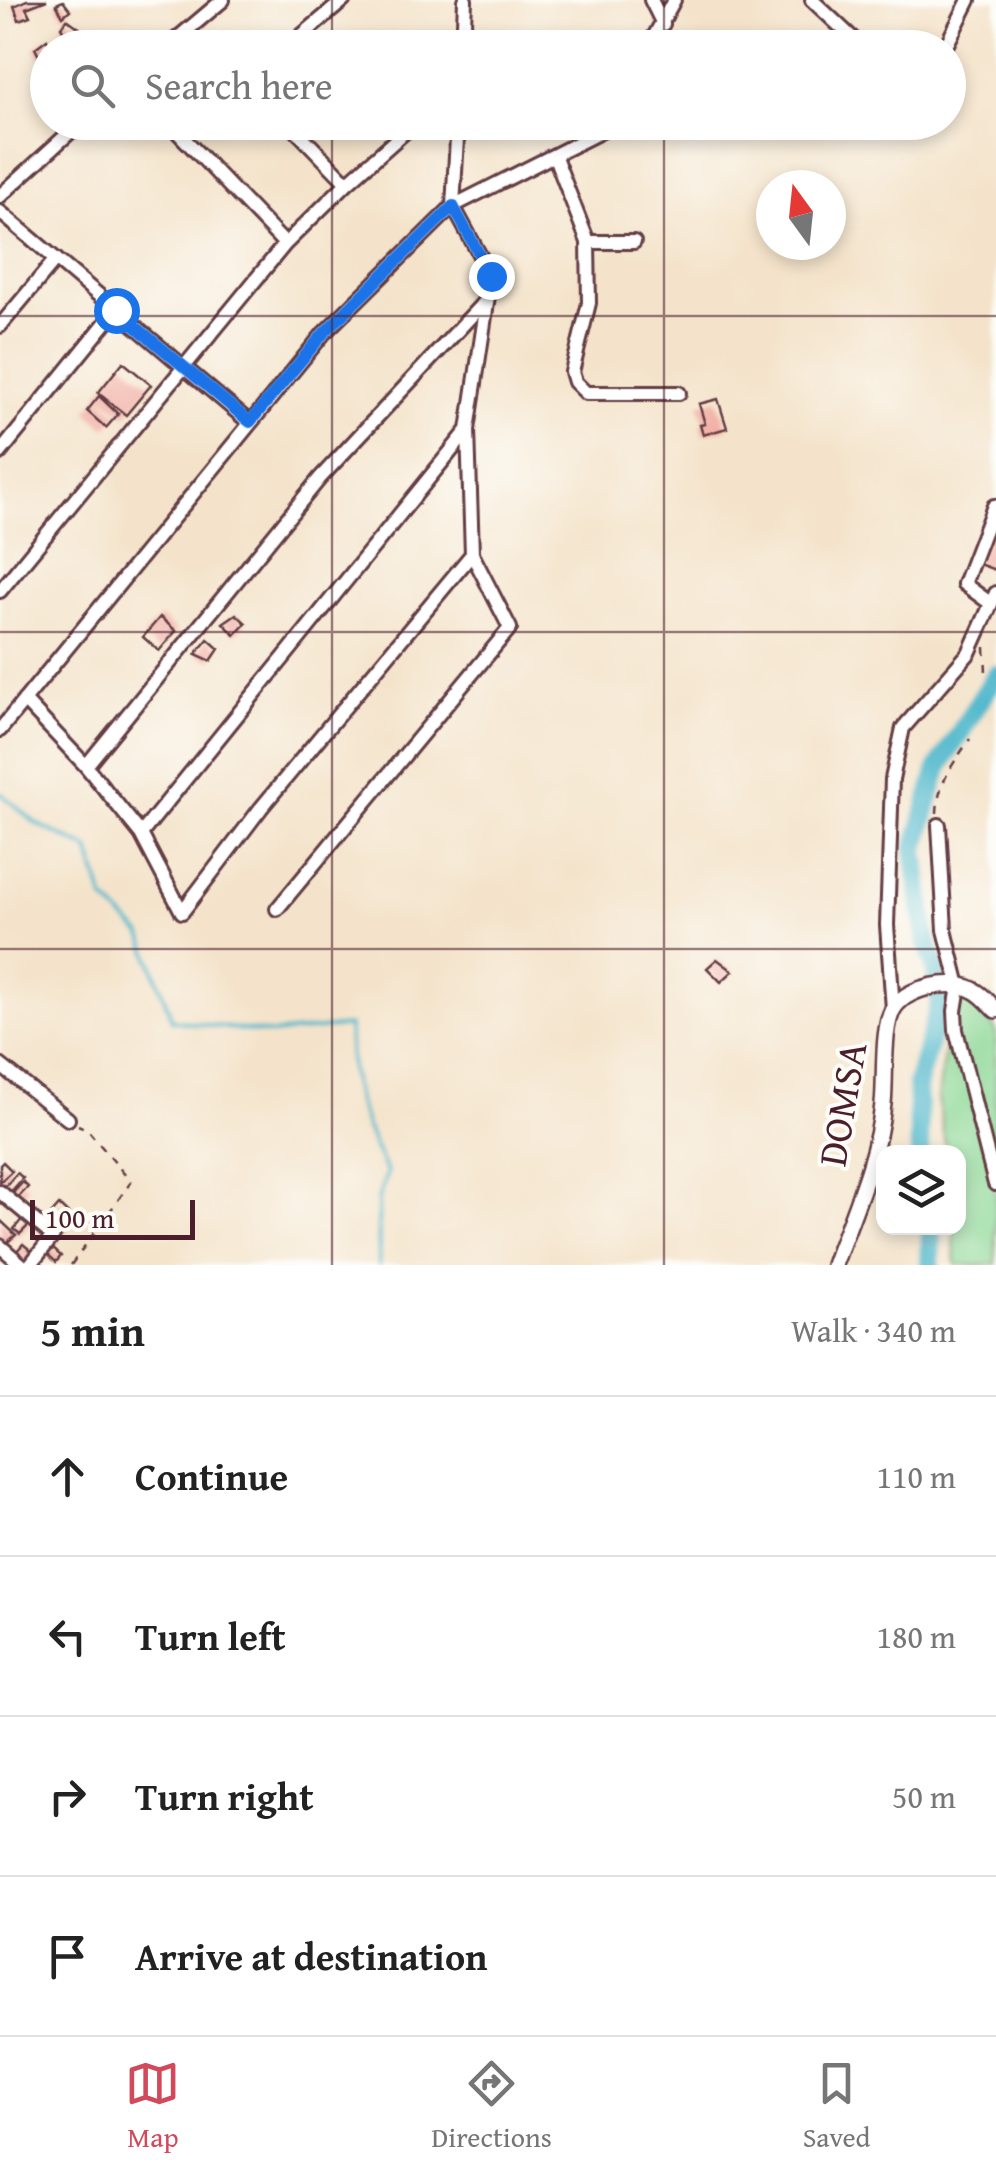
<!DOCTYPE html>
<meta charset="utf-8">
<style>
:root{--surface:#fff;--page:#f2f2f2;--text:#222;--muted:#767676;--line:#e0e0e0;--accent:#d1495b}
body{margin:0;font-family:"Gentium Book Plus",serif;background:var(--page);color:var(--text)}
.controls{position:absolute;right:30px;bottom:30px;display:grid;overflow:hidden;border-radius:20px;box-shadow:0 5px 15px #0003}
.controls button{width:90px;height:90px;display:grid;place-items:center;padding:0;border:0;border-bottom:2px solid var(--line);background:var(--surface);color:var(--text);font:50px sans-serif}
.compass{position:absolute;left:756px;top:170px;width:90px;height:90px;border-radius:50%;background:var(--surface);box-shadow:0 5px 15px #0003;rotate:345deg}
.scale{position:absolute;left:30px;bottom:25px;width:165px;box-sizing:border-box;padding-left:10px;border:5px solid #4a1f2b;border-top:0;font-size:28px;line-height:35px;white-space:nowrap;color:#4a1f2b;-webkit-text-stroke:8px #fdfcf7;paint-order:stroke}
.stop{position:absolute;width:30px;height:30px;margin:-22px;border:8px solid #1a73e8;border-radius:50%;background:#fff}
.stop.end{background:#1a73e8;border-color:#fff;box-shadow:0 2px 10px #0008}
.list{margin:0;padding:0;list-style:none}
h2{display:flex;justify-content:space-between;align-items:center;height:130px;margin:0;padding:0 40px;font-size:42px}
h2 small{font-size:32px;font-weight:400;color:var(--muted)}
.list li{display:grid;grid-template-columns:65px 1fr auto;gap:30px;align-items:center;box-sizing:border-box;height:160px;padding:0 40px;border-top:2px solid var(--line)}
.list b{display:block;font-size:38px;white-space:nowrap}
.list em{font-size:32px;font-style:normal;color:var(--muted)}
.icon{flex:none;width:55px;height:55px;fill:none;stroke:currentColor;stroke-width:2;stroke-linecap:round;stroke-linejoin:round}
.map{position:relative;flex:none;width:996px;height:1265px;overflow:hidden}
.search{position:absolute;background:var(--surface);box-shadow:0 5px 15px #0003;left:30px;right:30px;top:30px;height:110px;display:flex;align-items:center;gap:25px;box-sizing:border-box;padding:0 35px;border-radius:55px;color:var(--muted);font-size:38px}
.sheet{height:770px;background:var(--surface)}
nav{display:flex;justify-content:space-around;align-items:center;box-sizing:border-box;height:140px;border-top:2px solid var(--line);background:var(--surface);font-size:28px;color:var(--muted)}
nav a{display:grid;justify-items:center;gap:5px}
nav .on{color:var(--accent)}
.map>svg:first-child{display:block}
.green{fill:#8bd795;stroke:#6a7b60;stroke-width:2.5}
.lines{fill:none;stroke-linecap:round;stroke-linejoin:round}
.stream{stroke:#4eb7cb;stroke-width:4}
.river{stroke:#4eb7cb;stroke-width:20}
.building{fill:#f1aca1}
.minor-casing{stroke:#643c43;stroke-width:18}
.major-casing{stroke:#643c43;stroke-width:20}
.path{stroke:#643c43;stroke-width:2.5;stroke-dasharray:8 8;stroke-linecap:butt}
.minor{stroke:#fff;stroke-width:12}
.major{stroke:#fff;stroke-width:15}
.route{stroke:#1a73e8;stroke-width:12}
.grid{fill:none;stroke:#4a1f2b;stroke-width:2.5;stroke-opacity:0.55}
.labels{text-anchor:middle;stroke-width:8;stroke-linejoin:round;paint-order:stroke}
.street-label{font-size:40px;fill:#4a1f2b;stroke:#fdfcf7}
</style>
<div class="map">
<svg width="996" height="1265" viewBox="0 0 996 1265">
<rect width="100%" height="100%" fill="#fdfcf7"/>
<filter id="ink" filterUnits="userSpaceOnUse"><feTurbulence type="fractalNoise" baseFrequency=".01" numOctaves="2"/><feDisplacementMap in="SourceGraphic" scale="20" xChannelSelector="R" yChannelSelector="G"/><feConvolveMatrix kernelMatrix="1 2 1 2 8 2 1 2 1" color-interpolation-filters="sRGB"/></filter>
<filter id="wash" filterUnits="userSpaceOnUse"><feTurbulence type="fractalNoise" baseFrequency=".0048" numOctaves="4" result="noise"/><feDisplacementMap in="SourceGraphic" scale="40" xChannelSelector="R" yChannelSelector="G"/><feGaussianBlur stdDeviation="2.25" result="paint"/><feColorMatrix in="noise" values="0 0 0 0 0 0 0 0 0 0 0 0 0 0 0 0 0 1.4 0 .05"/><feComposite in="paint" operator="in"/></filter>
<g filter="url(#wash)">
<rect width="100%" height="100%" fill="#f4e3ca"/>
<path class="green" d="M947,996C970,998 986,1010 996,1031V1265H956L953,1228H958V1152H946L938,1099L948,1023Z"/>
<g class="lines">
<path class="stream" d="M0,793L37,824L89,849L104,899L142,935L172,1020L272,1034L349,1026C347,1083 362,1123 387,1173L378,1199L379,1265"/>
<path class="river" d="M920,1152L917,1084L940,1003L935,966L926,940L915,850L938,768L996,675
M930,1265L931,1228"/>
</g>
<g id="blocks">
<path class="building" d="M27,0H47L26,8L30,16L19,20L14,6Z
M63,1L70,10L63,16L56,4Z
M67,19L81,29L76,33L75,40L70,41L61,27Z
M85,36L95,48H78L75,45Z
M47,39L50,48H48V64L44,66L35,48Z
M123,362L151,385L126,415L98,393Z
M99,396L118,414L106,428L87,411Z
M718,399L727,428L703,435L700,425L705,424L699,404Z
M996,514V567L995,570L976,563Z
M236,614L246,623L235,635L223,623Z
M160,617L176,631L159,651L143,637Z
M208,639L219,649L211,661L196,654Z
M717,959L733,971L721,982L707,968Z
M3,1162L12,1171L0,1182V1165Z
M17,1173L23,1178L8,1195L2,1190Z
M23,1182L28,1187L16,1200L11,1195Z
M59,1205L75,1220L62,1235L45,1221Z
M23,1218L30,1224L20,1234L14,1229Z
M0,1220L16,1235L4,1245L0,1242Z
M23,1244L35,1254L28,1262L16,1252Z
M51,1247L61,1256L56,1262L46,1253Z"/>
</g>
</g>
<g filter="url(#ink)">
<use href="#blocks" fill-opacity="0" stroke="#643c43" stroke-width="2.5"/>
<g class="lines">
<g class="minor-casing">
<path id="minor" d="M651,0L663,24
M812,0L863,48
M166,48L223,0
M287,48L344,0
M463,48L465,0
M648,48L674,0
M945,48L969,0
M168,122L285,244
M288,122L347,183
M555,157L588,242L589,303L572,372L575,382L586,393H679
M0,196L81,122
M0,212L249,422
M588,242H634
M0,326L56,259
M0,453L116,310
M0,591L285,244L347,183L416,122
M990,603L964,584L994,506
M24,700L86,766L141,834L182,912L261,808L472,554
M0,730L324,333L453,206L604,130L608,122
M86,766L320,478L487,299
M939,825L945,930L959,986L955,1011L956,1030L995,1184
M141,834L468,430
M277,909L510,628L472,554L468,430L491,276L453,206L458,122
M893,1009L887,925L892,779L903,728L969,653L996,593
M0,1065L68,1119
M0,1192L53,1236L30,1265
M0,1246L22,1265"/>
</g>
<g class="major-casing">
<path id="major" d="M834,1265C852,1214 878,1158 883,1104C886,1079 881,1025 895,1006C910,987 952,978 973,990C982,994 990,1004 996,1010"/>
</g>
<path class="path" d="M985,647L986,673
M937,813C938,782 953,764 970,739
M71,1265L131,1182L87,1129L78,1125"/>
<use href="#minor" class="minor"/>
<use href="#major" class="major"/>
</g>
</g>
<g class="lines" filter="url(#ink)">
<path class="route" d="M116,310L250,422L324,333L453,206L491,276"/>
</g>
<path class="grid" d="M332,0V48M664,0V48M332,122V1265M664,122V1265M0,316H996M0,632H996M0,949H996"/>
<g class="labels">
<g class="street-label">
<text transform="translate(842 1104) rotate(-80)" y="14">DOMSA</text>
</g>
</g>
</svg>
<div class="controls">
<button><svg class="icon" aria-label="layers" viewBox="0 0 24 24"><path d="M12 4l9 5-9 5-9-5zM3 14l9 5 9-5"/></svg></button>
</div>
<svg class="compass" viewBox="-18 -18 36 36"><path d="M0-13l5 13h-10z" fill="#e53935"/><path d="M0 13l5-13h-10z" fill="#767676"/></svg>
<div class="scale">100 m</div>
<div class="stop" style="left:116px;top:310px"></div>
<div class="stop end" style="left:491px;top:276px"></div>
<div class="search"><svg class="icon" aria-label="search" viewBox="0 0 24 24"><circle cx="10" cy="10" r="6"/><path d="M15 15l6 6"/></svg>Search here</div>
</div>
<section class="sheet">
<h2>5 min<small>Walk · 340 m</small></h2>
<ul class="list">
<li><svg class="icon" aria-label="ahead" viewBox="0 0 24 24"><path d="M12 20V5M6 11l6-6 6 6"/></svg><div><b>Continue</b></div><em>110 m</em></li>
<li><svg class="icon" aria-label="left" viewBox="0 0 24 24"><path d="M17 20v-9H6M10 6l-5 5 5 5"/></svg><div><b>Turn left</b></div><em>180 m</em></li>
<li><svg class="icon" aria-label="right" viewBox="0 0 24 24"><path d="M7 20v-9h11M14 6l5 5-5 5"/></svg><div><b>Turn right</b></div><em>50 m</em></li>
<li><svg class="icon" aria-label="arrive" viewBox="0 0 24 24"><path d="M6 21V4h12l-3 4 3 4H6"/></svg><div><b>Arrive at destination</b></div></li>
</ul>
</section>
<nav>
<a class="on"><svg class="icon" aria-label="map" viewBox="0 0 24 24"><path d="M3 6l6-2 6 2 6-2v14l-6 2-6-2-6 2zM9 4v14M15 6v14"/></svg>Map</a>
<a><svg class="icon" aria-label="directions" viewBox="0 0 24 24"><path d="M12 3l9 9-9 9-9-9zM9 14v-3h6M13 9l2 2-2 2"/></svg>Directions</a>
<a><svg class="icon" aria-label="saved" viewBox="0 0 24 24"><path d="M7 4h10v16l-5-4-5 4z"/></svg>Saved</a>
</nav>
